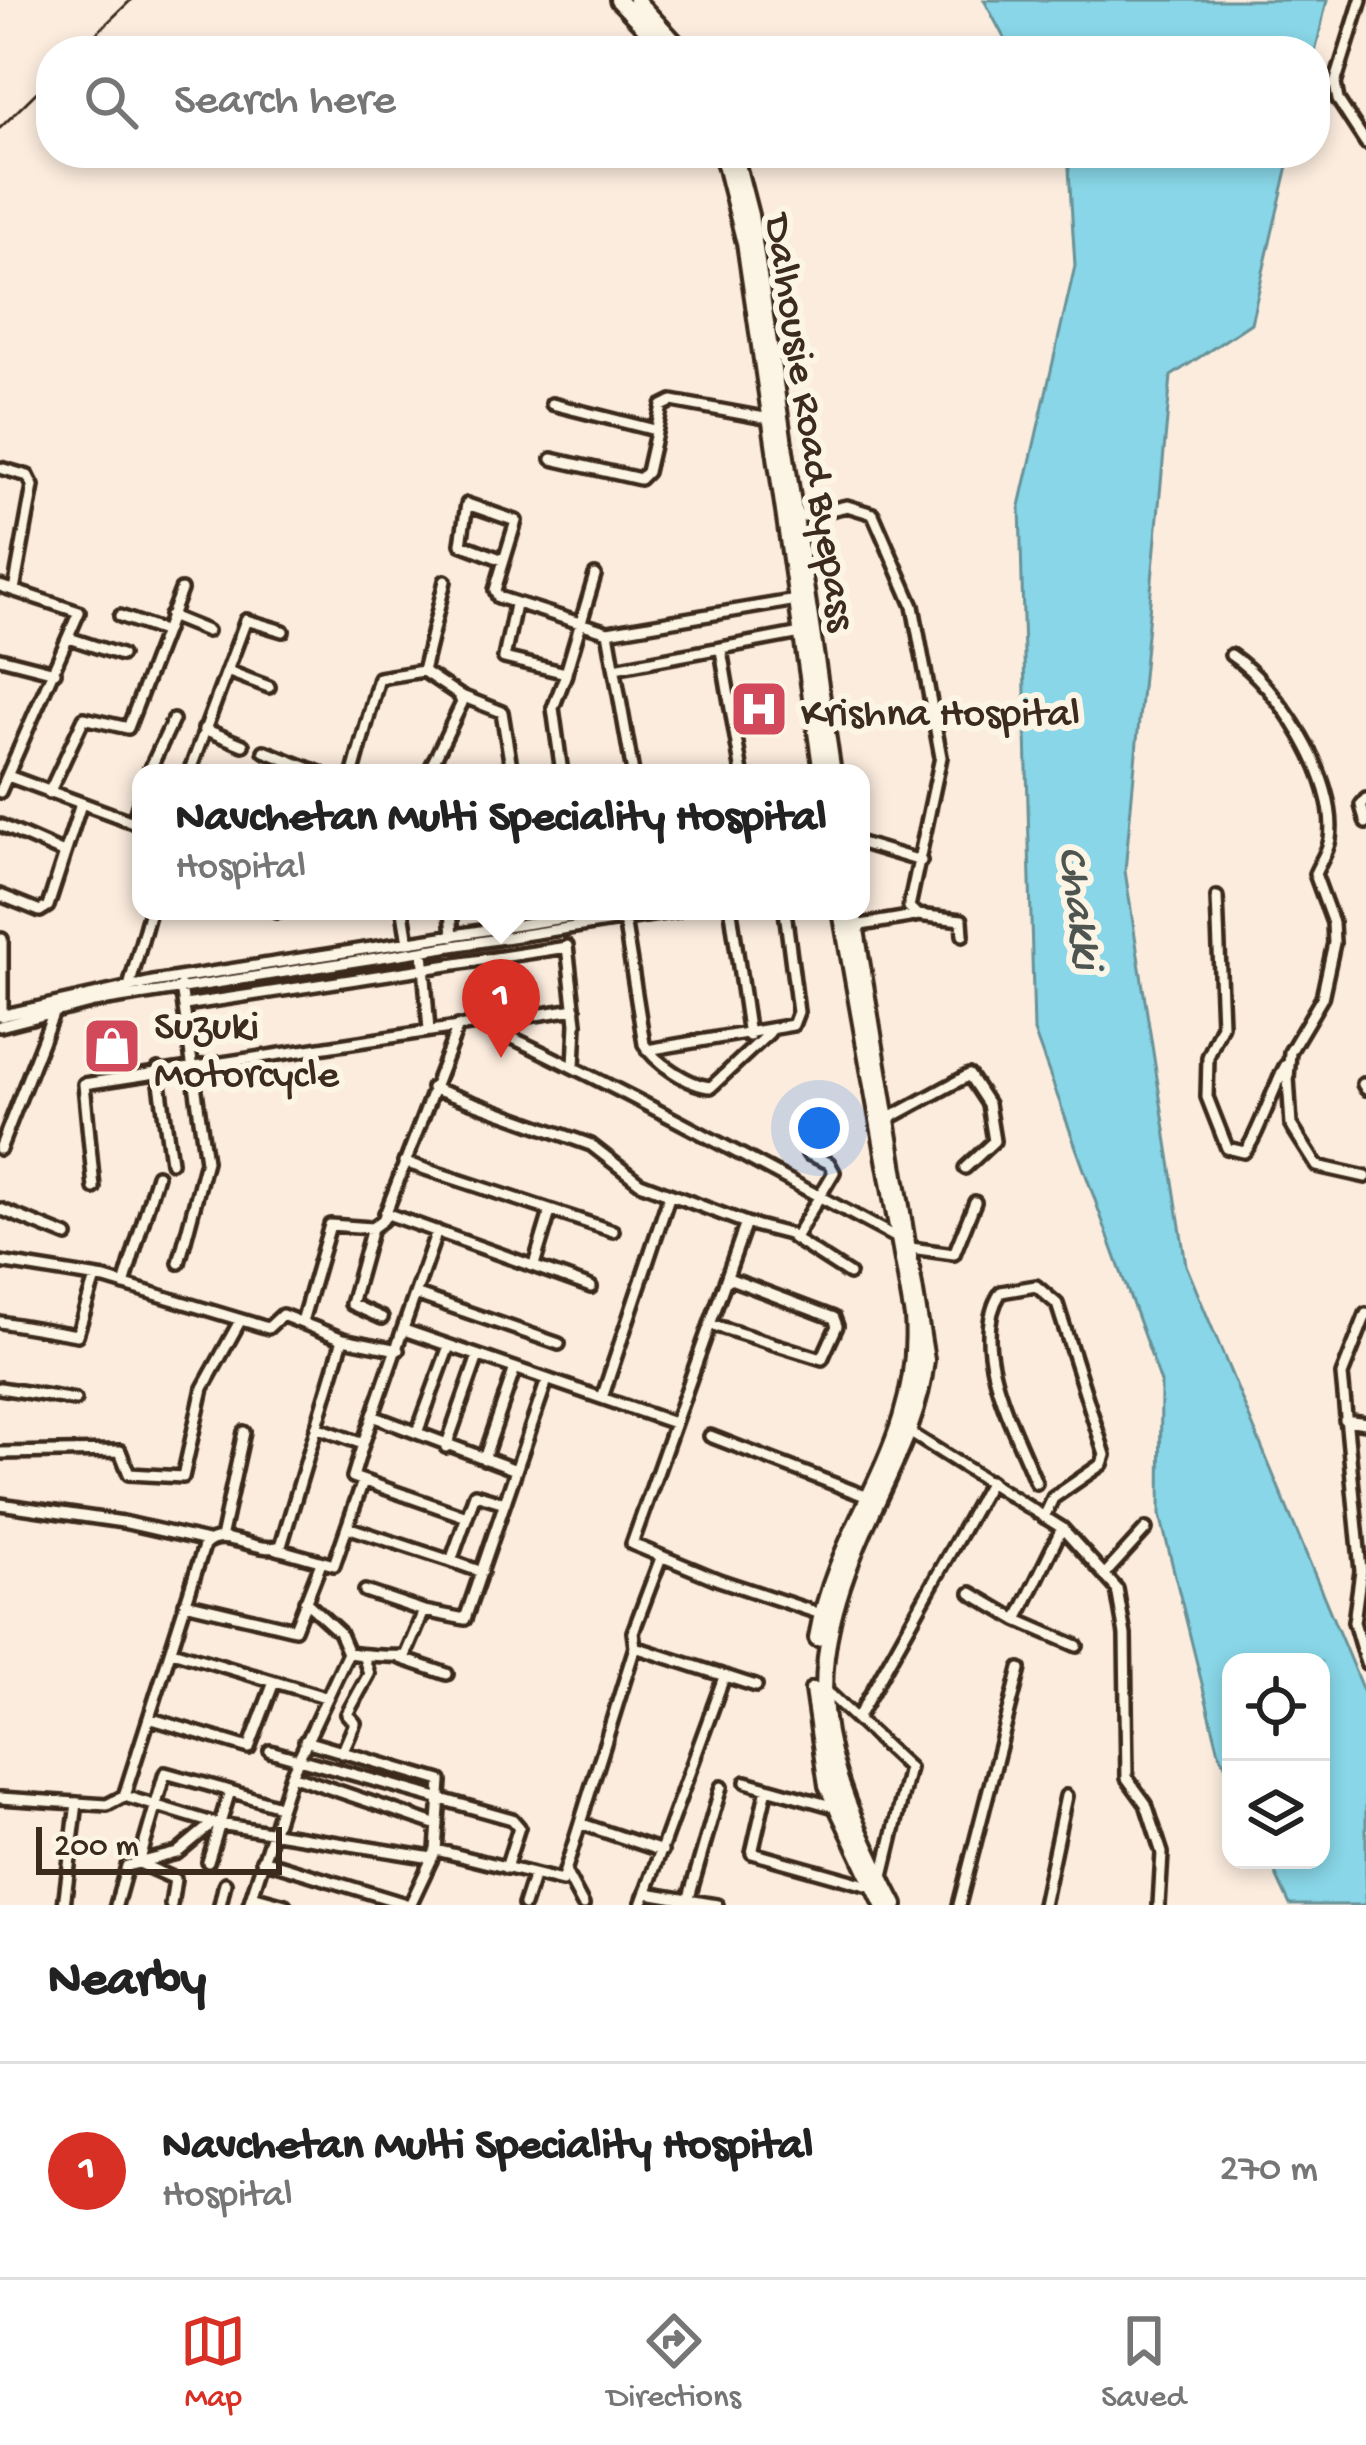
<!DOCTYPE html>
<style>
:root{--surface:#fff;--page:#f6f6f6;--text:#222;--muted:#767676;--line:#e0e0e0;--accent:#d93025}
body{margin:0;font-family:"Gochi Hand",sans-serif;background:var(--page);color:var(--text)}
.controls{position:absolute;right:36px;bottom:36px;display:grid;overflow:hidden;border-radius:24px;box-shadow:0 6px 18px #0003}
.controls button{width:108px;height:108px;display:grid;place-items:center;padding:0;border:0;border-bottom:3px solid var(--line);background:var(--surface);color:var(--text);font:60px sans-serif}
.scale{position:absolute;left:36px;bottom:30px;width:246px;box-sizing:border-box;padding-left:12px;border:6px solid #3b2a1e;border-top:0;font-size:33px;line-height:42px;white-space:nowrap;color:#3b2a1e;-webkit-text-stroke:9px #fcf5e5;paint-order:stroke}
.you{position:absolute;left:819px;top:1128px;width:42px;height:42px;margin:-30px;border:9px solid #fff;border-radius:50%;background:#1a73e8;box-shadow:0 0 0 18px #1a73e833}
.badge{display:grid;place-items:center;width:78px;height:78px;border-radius:50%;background:var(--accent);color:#fff;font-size:39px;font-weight:700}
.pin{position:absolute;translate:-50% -99px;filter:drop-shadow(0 3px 6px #0008)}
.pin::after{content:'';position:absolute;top:63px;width:42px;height:36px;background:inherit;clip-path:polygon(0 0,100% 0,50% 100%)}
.popup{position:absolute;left:132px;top:764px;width:738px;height:156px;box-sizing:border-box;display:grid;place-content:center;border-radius:24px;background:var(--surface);filter:drop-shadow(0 3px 9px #0005);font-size:39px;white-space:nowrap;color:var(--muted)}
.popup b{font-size:45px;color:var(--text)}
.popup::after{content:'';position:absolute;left:50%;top:100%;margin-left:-24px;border:24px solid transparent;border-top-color:var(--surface)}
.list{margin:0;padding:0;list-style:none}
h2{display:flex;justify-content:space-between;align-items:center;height:156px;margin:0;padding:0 48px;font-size:51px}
h2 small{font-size:39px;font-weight:400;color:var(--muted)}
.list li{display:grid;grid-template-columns:78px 1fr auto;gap:36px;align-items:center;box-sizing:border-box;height:216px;padding:0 48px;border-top:3px solid var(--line)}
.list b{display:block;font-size:45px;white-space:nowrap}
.list p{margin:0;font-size:39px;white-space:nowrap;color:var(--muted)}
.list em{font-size:39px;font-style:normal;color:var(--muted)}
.icon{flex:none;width:66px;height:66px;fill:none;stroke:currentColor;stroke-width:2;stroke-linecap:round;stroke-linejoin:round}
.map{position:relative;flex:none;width:1366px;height:1905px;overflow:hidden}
.search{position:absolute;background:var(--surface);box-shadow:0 6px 18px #0003;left:36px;right:36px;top:36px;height:132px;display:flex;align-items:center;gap:30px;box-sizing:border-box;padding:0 42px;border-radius:48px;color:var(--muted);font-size:45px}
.sheet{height:372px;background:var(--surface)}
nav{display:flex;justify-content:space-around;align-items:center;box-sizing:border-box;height:168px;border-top:3px solid var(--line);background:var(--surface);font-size:33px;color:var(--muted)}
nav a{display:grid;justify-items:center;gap:6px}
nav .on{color:var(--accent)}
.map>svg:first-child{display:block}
.water{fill:#88d6e7;stroke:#699197;stroke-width:3}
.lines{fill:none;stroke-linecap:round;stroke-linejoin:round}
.minor-casing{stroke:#3b2a1e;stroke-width:18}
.highway-casing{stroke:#3b2a1e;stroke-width:22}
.minor{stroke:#fcf5e5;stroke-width:9}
.highway{stroke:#fcf5e5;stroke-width:14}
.rail{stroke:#3b2a1e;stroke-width:3}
.labels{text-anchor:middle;stroke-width:12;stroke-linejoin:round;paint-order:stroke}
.street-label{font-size:42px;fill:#3b2a1e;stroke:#fcf5e5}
.poi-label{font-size:42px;fill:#3b2a1e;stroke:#fcf5e5;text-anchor:start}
.water-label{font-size:45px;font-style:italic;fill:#4e5550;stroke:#fcf5e5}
</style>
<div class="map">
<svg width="1366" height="1905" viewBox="0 0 1366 1905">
<rect width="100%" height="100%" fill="#fbecde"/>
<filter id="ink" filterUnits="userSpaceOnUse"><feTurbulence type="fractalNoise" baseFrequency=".00833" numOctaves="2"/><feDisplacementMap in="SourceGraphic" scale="24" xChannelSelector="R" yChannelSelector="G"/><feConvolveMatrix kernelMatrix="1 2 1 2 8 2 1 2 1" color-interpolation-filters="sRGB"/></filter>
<g filter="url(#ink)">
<path class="water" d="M984,0H1327L1315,53L1011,51Z
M1068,153H1291L1251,323L1171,376L1125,871L1186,1265L1366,1698V1905H1290L1269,1860H1321V1662H1231V1777L1219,1752L1160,1515L1161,1383L1034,1031L1020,506L1075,266Z"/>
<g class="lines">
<g class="minor-casing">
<path id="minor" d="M1361,0L1335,84L1338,100L1366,143
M552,404L655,430
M552,459L640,479L647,472L662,406L672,401L770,419
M0,468L28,476L33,486L14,590
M795,518L847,506L873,514L913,606L941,757L909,907L917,915L962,920L963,935
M503,560L461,544L467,504L516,521L495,590L498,597L608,632L633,773
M0,586L79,612L0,792
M515,605L504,658L566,673L595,575
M120,616L163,631
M170,616L207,631
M608,632L797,600
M69,638L121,655
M721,650L742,773
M1231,655C1278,686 1339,780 1330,839C1328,852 1320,862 1315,874L1333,923L1334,943L1322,998L1290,1052L1288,1078L1291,1125L1317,1166L1366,1177
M0,658L55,672
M615,668L801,633
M227,671L269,687
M459,695L502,712L512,773
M204,729L243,745
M264,751L320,773
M148,773L173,720
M189,773L246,620L283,631
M353,773L379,678L423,671
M428,773L462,703L459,695L423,671L445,581
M562,773L553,708L566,674
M8,776L141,825
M49,793L84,718L128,728L181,590
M1366,799L1361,805L1366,823
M133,822L141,797
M0,825L64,853
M861,843L921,861
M0,895L40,911L48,906L81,804
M1217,897L1222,1025L1208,1057L1207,1097L1227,1148L1244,1152C1255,1144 1274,1085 1286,1065
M403,911L408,943
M451,911L453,936
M731,911L749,1036
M276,912L282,911
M624,919L644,1044C654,1062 690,1086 711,1087L769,1033
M855,926L915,916
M2,939V1016
M567,946L576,1023L574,1066
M423,951L429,1031
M129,987L150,911
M185,1005L567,947
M0,1016L153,982L608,911
M483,1024C625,1090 761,1166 899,1239
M0,1026L94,1002L677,911
M647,1050L793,1025L798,1012L785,911
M158,1069L171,1162
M1363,1084L1366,1089
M432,1088L591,1145L640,1183L746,1223L632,1544L719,1580L821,1614
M886,1120L969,1075L988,1104L994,1141L965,1168
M0,1149L55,1009
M404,1162L613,1231
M94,1188L84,1084L575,1009
M0,1209L67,1236
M385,1213L591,1287
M746,1223L796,1236L834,1172L829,1163L808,1154
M372,1228L351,1304L382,1318
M793,1238L849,1274
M911,1248L954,1254L975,1202
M0,1262L105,1279L268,1328L282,1315L343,1339L398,1350
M179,1263L206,1161L181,986
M534,1265L550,1212
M124,1285L157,1175
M415,1294L559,1344
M1366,1314L1342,1375L1361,1571L1354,1622L1366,1663
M303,1318L330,1225L372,1228L383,1220L458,1026
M0,1322L77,1335L95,1278
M710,1324L822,1359L837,1326L834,1318L728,1278
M404,1330L674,1423
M0,1388L75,1400
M602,1398L669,1197
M375,1417L516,1470
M1345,1420L1366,1423
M316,1427L363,1444L353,1477L464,1516
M909,1432L1062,1528L1117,1589L1125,1635L1127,1778L1146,1804L1162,1853L1159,1905
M417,1433L449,1346
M710,1436L868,1497
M363,1444L437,1231
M446,1447L478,1356
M0,1453L120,1451L129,1474L183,1477L203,1388L240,1321
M484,1459L515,1368
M1036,1483C1016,1431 966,1346 1001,1292L1036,1286L1057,1304L1105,1455L1102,1464L1053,1498L1044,1517
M0,1504L123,1522L207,1541
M347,1527L451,1561
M1062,1528L1017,1620L1077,1646
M221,1538L244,1432
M277,1549L334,1565L363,1481
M482,1572L451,1561L475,1494L505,1503
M1105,1574L1146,1529
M365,1591L424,1611
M971,1593L1017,1620
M305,1601L339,1632L348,1653C361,1655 392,1657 405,1656L424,1611L465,1619L547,1380
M185,1603L295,1629L321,1563
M635,1647L756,1686
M172,1651L325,1697
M400,1658L447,1674
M822,1687L909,1768L882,1880
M858,1717L990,1481
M152,1719L249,1748L274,1682
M305,1741L441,1781L436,1850L410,1905
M270,1751L512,1819L519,1827L506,1868
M342,1753L355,1723L347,1714L369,1674L363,1655
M291,1775L438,1825
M746,1782L835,1807
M767,1788L752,1853L873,1887
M124,1796L213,1823
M0,1798L107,1805L124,1796L204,1546C223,1525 257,1555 281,1546L343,1339
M582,1824L662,1851
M436,1850L562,1881L635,1647L633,1632L661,1558
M262,1860L409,1905
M208,1862L230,1791L279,1806
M567,1875L583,1905
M647,1893L717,1905
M252,1896L285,1905
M688,1901L721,1787
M64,1905L77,1803
M116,1905L127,1866L177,1853L213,1823L432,1858
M171,1905L175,1879L139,1863L165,1773L230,1791
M220,1905L225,1883
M249,1905L291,1775L348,1653
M524,1905L533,1877
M641,1905L724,1677
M959,1905L1020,1669
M1043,1905L1066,1796"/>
</g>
<g class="highway-casing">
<path id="highway" d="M618,0L667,51
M636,0L683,51
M722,153L745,243L822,773
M734,153L750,215L833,773
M853,911L926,1360C920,1417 894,1463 871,1514C796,1677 816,1751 895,1905
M817,1638C838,1517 922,1447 913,1317L841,911
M813,1690L827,1786L883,1905"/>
</g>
<use href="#minor" class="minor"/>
<use href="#highway" class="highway"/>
<path class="rail" d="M78,51L131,0
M0,128L51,78"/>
</g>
</g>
<defs>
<g id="hospital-square" transform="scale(3)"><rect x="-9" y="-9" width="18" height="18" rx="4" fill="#d1495b" stroke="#fcf5e5"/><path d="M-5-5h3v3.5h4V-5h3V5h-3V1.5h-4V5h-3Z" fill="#fff"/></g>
<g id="shop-square" transform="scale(3)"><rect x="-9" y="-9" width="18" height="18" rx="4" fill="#d1495b" stroke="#fcf5e5"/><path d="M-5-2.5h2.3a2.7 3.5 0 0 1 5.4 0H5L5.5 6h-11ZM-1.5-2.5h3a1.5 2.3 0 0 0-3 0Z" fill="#fff"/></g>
</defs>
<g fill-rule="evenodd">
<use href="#hospital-square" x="759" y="709"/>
<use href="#shop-square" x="112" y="1046"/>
</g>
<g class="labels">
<g class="street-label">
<text transform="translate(814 422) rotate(81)" y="15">Dalhousie Road Byepass</text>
</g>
<g class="poi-label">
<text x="801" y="724">Krishna Hospital</text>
<text x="154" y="1037">Suzuki<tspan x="154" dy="48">Motorcycle</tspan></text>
</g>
<g class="water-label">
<text transform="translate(1084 907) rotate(82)" y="16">Chakki</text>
</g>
</g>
</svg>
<div class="controls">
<button><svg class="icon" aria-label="locate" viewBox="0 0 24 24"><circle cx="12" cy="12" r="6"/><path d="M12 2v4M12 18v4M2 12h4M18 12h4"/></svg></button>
<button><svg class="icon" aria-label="layers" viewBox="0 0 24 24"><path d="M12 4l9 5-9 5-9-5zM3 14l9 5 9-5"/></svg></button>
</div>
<div class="scale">200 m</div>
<div class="you"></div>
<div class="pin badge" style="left:501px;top:1058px">1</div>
<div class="popup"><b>Navchetan Multi Speciality Hospital</b>Hospital</div>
<div class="search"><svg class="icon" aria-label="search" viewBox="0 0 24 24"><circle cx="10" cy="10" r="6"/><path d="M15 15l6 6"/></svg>Search here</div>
</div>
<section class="sheet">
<h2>Nearby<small></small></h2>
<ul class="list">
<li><span class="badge">1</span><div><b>Navchetan Multi Speciality Hospital</b><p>Hospital</p></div><em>270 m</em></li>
</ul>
</section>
<nav>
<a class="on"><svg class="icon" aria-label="map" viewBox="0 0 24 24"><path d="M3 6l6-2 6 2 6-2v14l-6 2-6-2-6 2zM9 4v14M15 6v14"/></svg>Map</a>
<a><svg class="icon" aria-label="directions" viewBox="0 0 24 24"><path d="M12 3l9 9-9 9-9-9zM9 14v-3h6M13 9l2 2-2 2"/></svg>Directions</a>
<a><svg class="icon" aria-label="saved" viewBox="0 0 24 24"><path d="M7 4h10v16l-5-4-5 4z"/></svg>Saved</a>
</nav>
